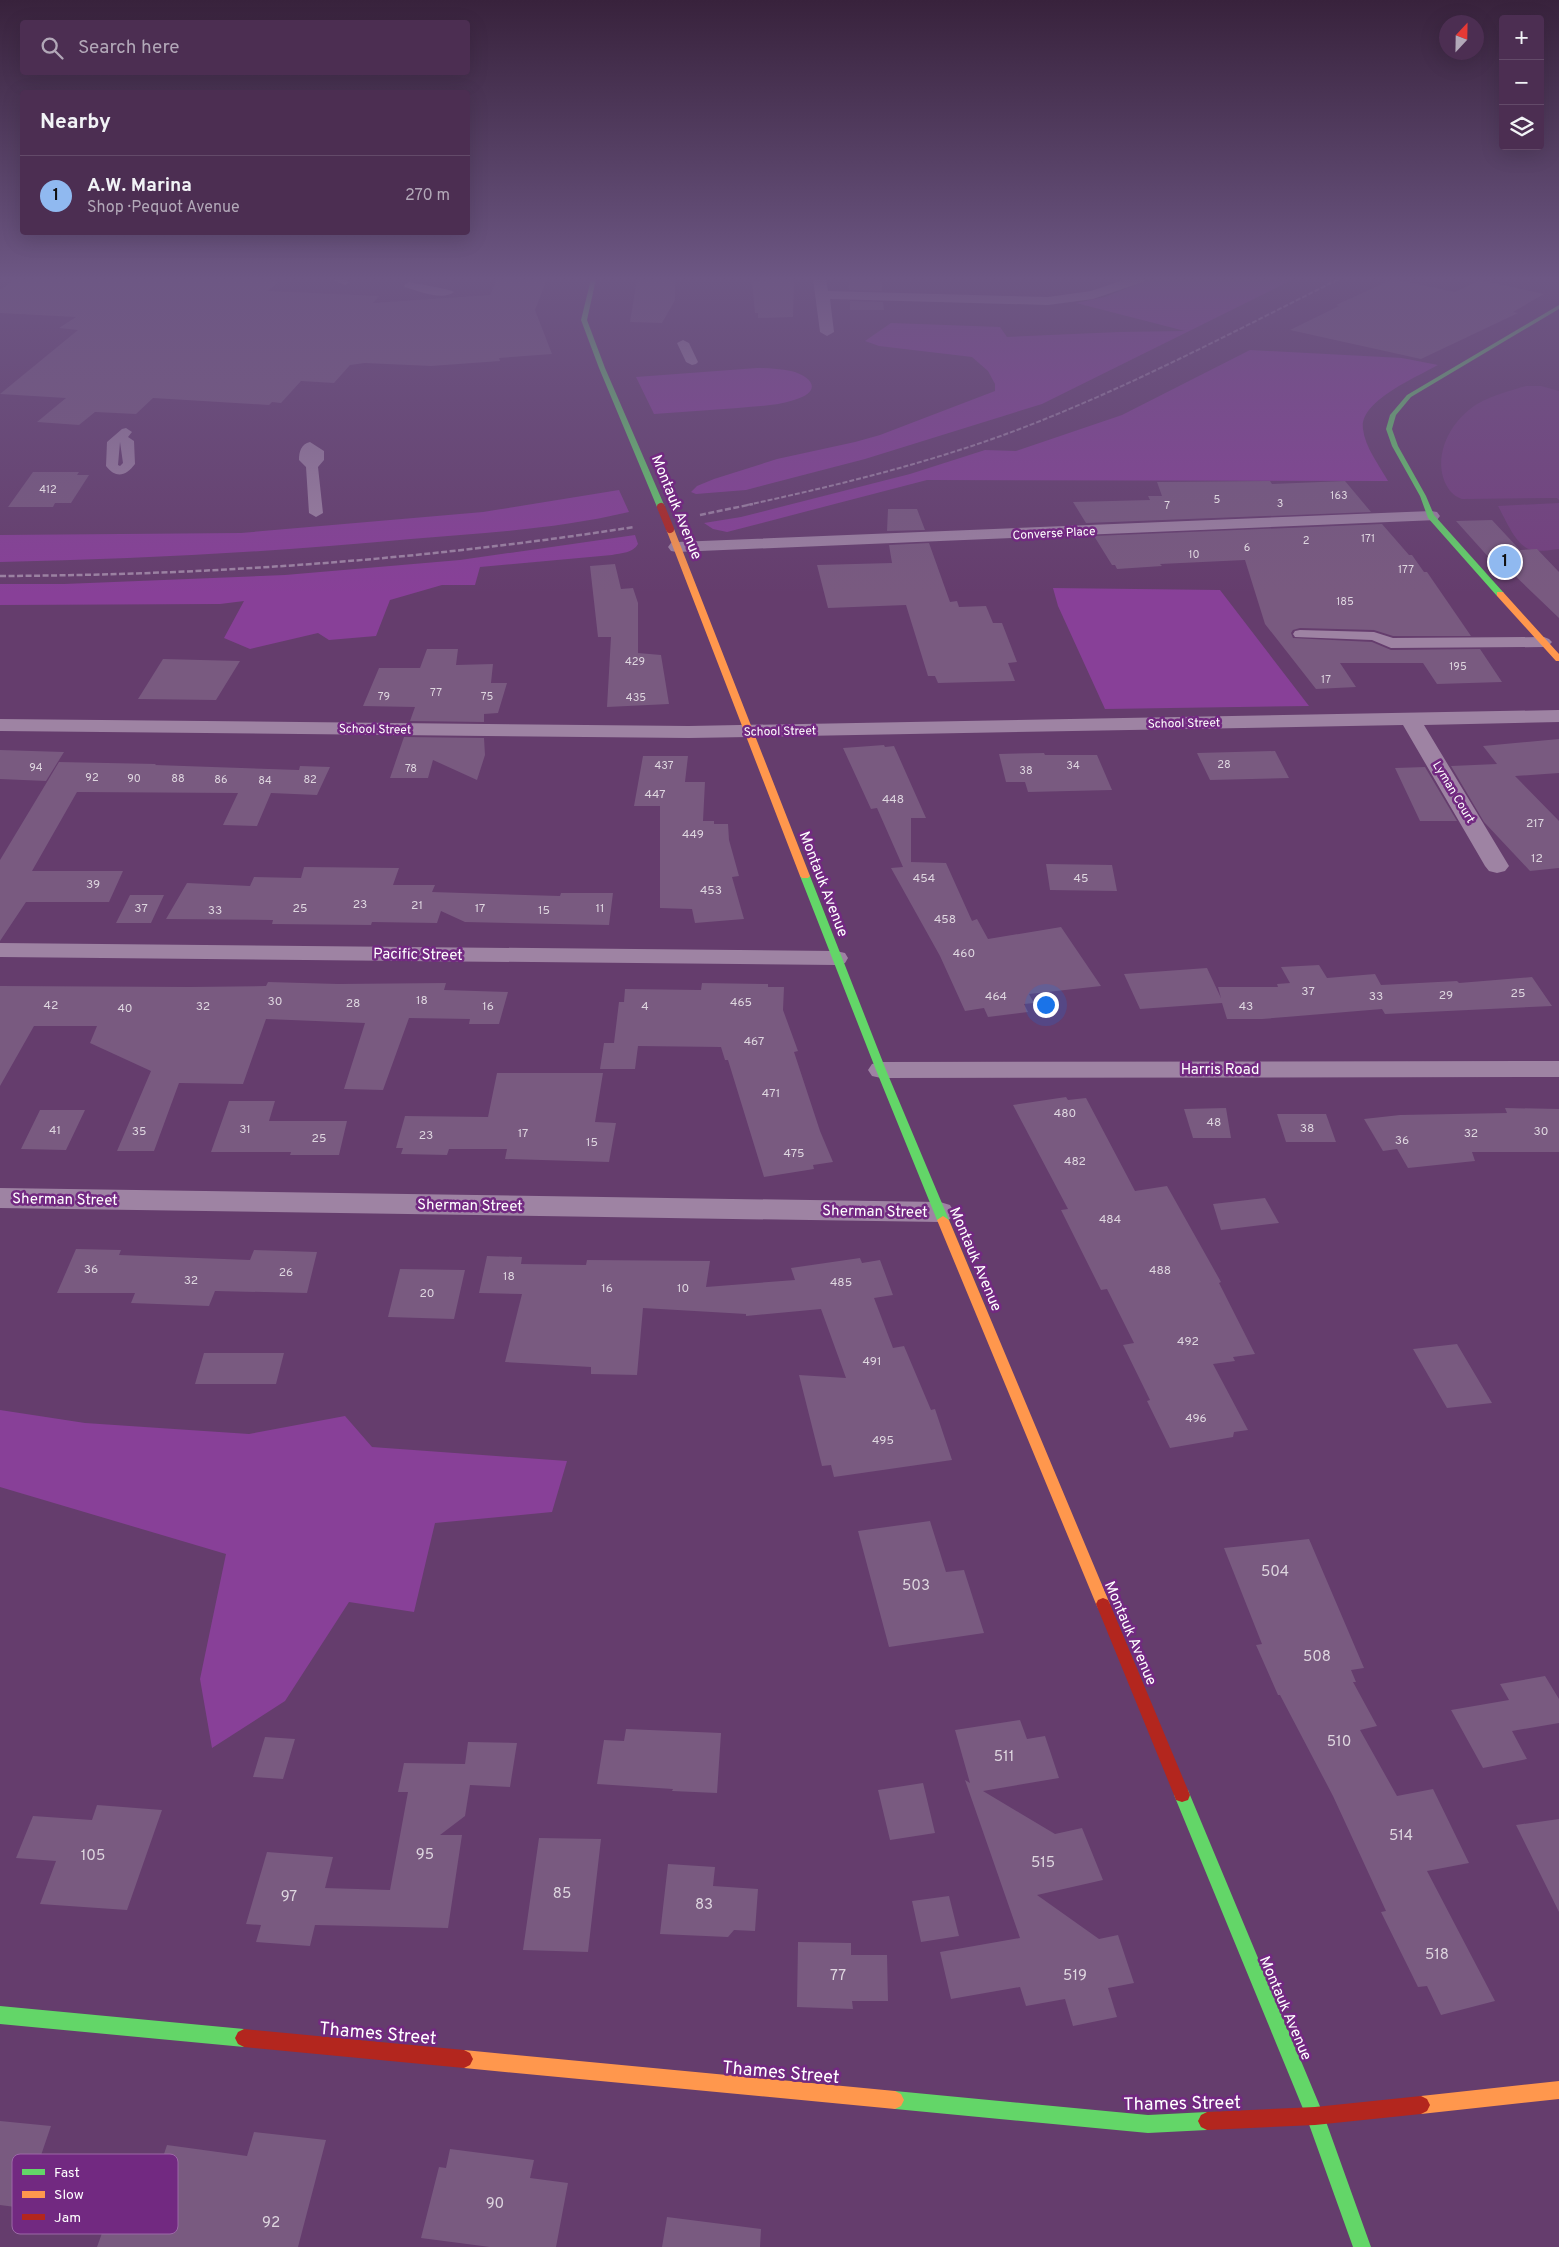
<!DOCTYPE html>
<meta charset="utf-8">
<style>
:root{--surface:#4c2e52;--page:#563a5c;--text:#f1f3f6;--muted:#b2a8b8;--line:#634a69;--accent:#90b9f0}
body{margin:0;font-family:Overpass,sans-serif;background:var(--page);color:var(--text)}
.controls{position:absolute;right:15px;top:15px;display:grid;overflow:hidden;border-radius:5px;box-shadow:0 5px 20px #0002}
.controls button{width:45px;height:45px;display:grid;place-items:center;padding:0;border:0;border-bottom:1px solid var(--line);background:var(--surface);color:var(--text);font:25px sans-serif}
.compass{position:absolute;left:1439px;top:15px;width:45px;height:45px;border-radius:50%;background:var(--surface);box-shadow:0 5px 20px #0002;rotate:22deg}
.you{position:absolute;left:1045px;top:1004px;width:18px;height:18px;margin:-12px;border:4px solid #fff;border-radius:50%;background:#1a73e8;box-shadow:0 0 0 8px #1a73e833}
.badge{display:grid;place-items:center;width:32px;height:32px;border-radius:50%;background:var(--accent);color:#111;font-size:16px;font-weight:700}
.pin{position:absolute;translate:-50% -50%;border:2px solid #fff;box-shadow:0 1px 5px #0006}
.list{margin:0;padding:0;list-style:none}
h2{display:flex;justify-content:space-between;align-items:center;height:65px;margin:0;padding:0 20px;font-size:21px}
h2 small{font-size:16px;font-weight:400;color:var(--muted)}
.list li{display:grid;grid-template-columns:32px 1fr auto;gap:15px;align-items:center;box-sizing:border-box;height:80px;padding:0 20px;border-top:1px solid var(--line)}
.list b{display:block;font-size:19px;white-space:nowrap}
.list p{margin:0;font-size:16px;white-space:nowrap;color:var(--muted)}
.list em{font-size:16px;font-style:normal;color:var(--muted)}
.icon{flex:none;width:28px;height:28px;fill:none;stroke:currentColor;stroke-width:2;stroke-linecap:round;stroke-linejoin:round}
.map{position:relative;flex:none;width:1559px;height:2247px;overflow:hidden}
.search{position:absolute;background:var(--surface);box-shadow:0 5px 20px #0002;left:20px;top:20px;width:450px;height:55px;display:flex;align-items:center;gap:12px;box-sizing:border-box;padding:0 18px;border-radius:5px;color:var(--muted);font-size:19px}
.panel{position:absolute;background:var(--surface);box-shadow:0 5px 20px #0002;left:20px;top:90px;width:450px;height:145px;border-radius:5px}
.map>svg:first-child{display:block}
.green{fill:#884098}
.water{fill:#74407f}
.building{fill:#795a80}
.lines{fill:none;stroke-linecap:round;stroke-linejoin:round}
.lane{fill:#9e83a3;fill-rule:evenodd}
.street{fill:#9e83a3;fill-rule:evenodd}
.fast{fill:#63d668;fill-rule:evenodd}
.slow{fill:#ff974d;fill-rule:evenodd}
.jam{fill:#b3261e;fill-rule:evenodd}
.rail-far1{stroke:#9d83a3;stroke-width:2;stroke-dasharray:5 2;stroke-linecap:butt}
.rail{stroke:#9d83a3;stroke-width:2.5;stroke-dasharray:6 2.5;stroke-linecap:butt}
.jam-bridge{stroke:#b3261e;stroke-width:8}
.labels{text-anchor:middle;stroke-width:5;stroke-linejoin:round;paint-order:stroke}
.far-number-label{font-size:11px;fill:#ded6df}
.far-street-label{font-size:12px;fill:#fff;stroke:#722981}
.number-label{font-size:12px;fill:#ded6df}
.street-label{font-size:15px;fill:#fff;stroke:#722981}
.near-number-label{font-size:15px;fill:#ded6df}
.near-street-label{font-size:18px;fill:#fff;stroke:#722981}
.key{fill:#722981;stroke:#9c69a7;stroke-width:1}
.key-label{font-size:14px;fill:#fff}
</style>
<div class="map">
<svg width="1559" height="2247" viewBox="0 0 1559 2247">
<rect width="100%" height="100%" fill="#653d6d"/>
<path class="green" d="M1150,279H1294L1042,404L865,459L746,490L696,494L691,492L697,486L714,479L777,459L855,442L880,435L995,391V384L988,371L972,357L879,346L865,341L891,323L1000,327L1007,337L1119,332L1185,331L1076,303L1105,297Z
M1250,350L1402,358L1438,365C1417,377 1359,401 1363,429C1365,447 1379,465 1388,481L927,480L727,532L713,529L704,523L741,517L910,474L985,450L1016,451L1122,415Z
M757,368C768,368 780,369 791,371C814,377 822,392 794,400C776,406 757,406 738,408C710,410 682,412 654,414L636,377Z
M619,490L629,512C557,529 484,533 411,539C275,552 137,559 0,562V535L241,533L483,512Z
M635,535L638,544C633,553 621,553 612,555L480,567L475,585H442L390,600L376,636L329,640L318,633L250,649L224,638L244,601L220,604L0,605V584H64L285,575L460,560Z
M1053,588L1220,590L1309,706L1105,709L1058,606Z
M0,1410L85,1423L249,1434L345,1416L372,1447L567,1461L552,1512L435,1523L414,1612L349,1602L285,1701L212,1748L200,1679L226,1554L0,1487Z"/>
<path class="water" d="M1526,386H1541L1559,391V500L1557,498L1462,499C1452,496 1446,487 1443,477C1435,449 1454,417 1479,403C1493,395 1509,391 1526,386Z
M1559,503V549C1551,550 1539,552 1531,550C1515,545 1505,518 1498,506Z"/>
<path class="building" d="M16,279H234L279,281L268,291L379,296L373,303L490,295L497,279H547L535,310L552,354L499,358L500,361L431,366L365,363L350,365L334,383L301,381L281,403L272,402L269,405L153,398L136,414L95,412L79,425L37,422L66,398L0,394L78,330L59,328L76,317L0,313V290Z
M637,279H675V300L662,323L630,322Z
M849,279H879V282H882V291L849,290Z
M1393,279L1455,292L1479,280L1544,294L1513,312L1518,313L1421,359L1290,330L1339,306L1336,305Z
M794,280L793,317L758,318V313H755L752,281Z
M850,301L883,302L884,310H850Z
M33,472H79L77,475H89L71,503H55L53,507H8Z
M1270,481L1272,484L1345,481L1371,512L1086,523L1073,502L1150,500L1148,496H1162L1157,482Z
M888,509H917L925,530L887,531Z
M1492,520L1520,550L1537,549L1559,572V618L1510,571H1501L1456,521Z
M1382,524L1409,555H1412L1424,572H1427L1471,636H1393L1374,630L1300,628L1293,630L1291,633L1293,638L1372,642L1391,650L1480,649L1502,682L1437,684L1423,663H1340L1356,687L1316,689L1265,624L1245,560L1160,564L1162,566L1117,569L1115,565H1112L1094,536Z
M929,543L950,602L957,601L959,607L986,606L993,623H1002L1017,662L1008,663L1015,681L938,683L935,676H928L906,605L828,608L817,565L892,563L889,545Z
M615,564L621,589L633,588L638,603V653L661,655L669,704L607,707L611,637H598L590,566Z
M427,649H458L456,665L493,664L491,683H507L498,713L484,714V722L410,721L415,707L363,706L379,668H420Z
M163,659L240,661L216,700L138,699Z
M404,737L484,738L485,755L477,780L433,760L428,778H390Z
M1559,739V773L1515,776L1559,821V868L1530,871L1484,822L1451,766L1497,764L1483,746Z
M884,745L885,747L894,746L926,818H911V862L946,863L972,921L977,919L988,939L1061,927L1101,986L1029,994L1034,1003L1024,1004L1028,1012L988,1017L984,1008L965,1011L940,956L891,868L903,867L877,808L871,809L843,748Z
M0,750L64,752L46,781L0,779Z
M1275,751L1289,778L1210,780L1197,753Z
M1044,753L1045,755H1097L1112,790L1028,792L1025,782H1006L999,754Z
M643,756H688L685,782H705L703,821H714V824H728L729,840L739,876L732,877L744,919L695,923L692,909L660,908V806H634Z
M59,762L156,764L155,765L299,770L300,766L330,767L317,795L271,793L257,826L223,825L238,793L77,792L32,871H123L109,902H26L0,941V860Z
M1425,767L1457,821H1420L1395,768Z
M1046,864L1112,865L1117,891L1050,890Z
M304,867L399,868L393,885H435L432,892L560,896L561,893H613L609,925L465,922L441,911L437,923L372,922L371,925L272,924L273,920L166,919L187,883L250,886L254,877L301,878Z
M130,895H164L151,923H116Z
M1319,965L1327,978L1375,974L1381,985L1457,981L1459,983L1532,977L1552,1006L1385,1014L1382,1009L1262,1019H1227L1222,1003L1140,1009L1124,974L1207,968L1221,998L1218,987H1278L1277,984L1290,983L1281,967Z
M268,982L338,984L446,983L444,990L508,992L499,1024H469L470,1019L409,1018L383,1090L344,1089L365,1023L266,1019L243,1084L179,1083L154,1151H117L151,1071L90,1043L97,1026H34L0,1086V986L190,987L266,986Z
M702,983L768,984V987H784L783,1010L798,1051L794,1052L820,1131L833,1162L813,1165L814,1169L764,1177L728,1060H725L721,1047L638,1046L635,1069H600L604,1043H614L619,1002H624L625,989L701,990Z
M497,1073H603L595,1122L616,1123L609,1162L505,1159L507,1149H449L447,1155L401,1154L403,1148H396L405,1116L488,1117Z
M1066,1097L1068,1100L1086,1098L1135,1191L1167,1186L1221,1282L1219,1283L1255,1354L1233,1357L1235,1361L1213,1364L1248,1430L1234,1432L1233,1437L1170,1448L1147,1401L1150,1400L1123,1345L1134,1343L1107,1289L1101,1290L1061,1210L1068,1209L1013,1105Z
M229,1101H275L269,1121H347L339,1155H290L291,1152H211Z
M1226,1108L1231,1138H1193L1184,1109Z
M1505,1108L1559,1109V1152H1472L1475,1161L1408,1168L1397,1149L1383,1151L1364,1119L1400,1115L1507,1113Z
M40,1110H85L66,1150L21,1149Z
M1277,1114H1326L1336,1142H1286Z
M1265,1198L1279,1223L1221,1230L1213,1204Z
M76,1249L121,1250L119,1255L250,1260L254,1250L317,1252L307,1293L215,1291L209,1306L131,1303L135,1293H57Z
M487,1256L522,1257L521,1264L586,1265L587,1260L710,1261L706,1287L795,1280L791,1268L860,1258L862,1263L880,1260L893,1295L874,1298L893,1348L904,1346L931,1410L935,1409L952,1460L834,1477L831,1465L822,1466L799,1375L846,1378L821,1309L746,1316V1314L643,1308L637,1375L591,1374V1367L505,1362L522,1294L479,1293Z
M400,1269L465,1270L454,1319L388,1317Z
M1457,1344L1492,1403L1447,1408L1413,1349Z
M204,1353H284L276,1384H195Z
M930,1521L946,1572L964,1570L984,1633L889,1647L858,1531Z
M1309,1539L1364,1668L1351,1670L1356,1682H1353L1377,1726L1360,1730L1397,1796L1433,1789L1469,1863L1427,1871L1495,2001L1441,2015L1427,1986L1418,1987L1381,1912L1386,1911L1333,1796L1280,1695H1278L1256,1645L1262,1644L1224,1548Z
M1545,1676L1559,1699V1723L1512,1731L1527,1759L1483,1768L1451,1710L1509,1700L1500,1684Z
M1020,1720L1027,1739L1045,1736L1059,1778L983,1791L1055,1834L1082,1828L1103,1880L1037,1895L1099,1939L1118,1935L1134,1983L1108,1988L1117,2017L1073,2026L1065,1999L1026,2006L1020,1987L951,1999L940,1952L1020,1938L965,1780L970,1783L955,1730Z
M626,1729L721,1733L717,1793L672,1791L673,1789L597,1784L604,1740L624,1741Z
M265,1737L295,1739L283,1779L253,1777Z
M468,1742L517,1743L510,1787L470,1785L465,1816L440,1835H462L448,1928L315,1925L310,1946L256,1942L261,1925L246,1924L267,1852L333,1857L325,1888L390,1890L408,1792H398L404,1763L465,1764Z
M923,1783L935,1833L890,1840L878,1790Z
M97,1805L162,1810L127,1910L40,1904L56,1861L16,1858L33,1816L92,1820Z
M1559,1819V1912L1516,1825Z
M539,1838L601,1839L588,1952L523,1950Z
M668,1864L715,1867L713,1886L758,1889L755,1931L734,1930L728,1937L660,1934Z
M949,1896L959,1936L921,1942L912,1901Z
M798,1942L851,1943V1955H887L888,2001H852L853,2009L797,2007Z
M0,2121L51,2126L23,2208L0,2205Z
M254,2132L326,2140L298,2247H97L115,2197L148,2202L167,2145L247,2156Z
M450,2149L534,2160L530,2178L568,2183L556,2247H490L421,2238L439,2167L446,2168Z
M667,2217L761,2229L760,2247H662Z"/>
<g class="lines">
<path class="lane" d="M330,279H345L350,282L345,285Z
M409,282C417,284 451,289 454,292C443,301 418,291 405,287L404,285Z
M683,340L689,343L698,362L696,364L692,365L686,362L677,343Z
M126,428L132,432L128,437L134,441L135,464C126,476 116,479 106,466L107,442L122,429ZM120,442L123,463L120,466L118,465Z
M310,442L324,451V460L318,467L323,513L316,517L309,513L306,467L299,460C299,452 301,444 310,442Z
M1300,630L1374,632L1393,638L1544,637L1549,639L1552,642L1549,645L1544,647L1391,648L1372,640L1295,637L1293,634L1295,631Z"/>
<path class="street" d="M813,279H826L828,291L1048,297L1091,291L1126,279H1145L1143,282L1093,299L1048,305L830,299L834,332L827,336L820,332Z
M1431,511L1437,512L1440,516L1437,520L677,552L671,551L668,547L671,543L677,542Z
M1559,710V722L1424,725L1509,866L1505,871L1497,873L1489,871L1485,866L1403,725L689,738L0,731V719L689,726Z
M0,943L836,951L845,953L848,958L845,963L836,965L0,957Z
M1559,1061V1077L881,1078L872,1076L868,1070L872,1064L881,1062Z
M0,1188L940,1202L950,1205L954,1212L950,1219L940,1222L0,1208Z"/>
<path class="fast" d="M591,279H596L587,320L605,368L665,507L663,508L657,507L599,368L581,320Z
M1559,305V309L1411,397L1396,415L1392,429L1398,446L1426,496L1434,515L1503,592L1504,594L1500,596H1497L1428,518L1420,496L1392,446L1386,429L1390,415L1407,395Z
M805,873L810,876L886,1070L949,1220L947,1223L943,1224L937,1220L876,1070L800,876Z
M1182,1788L1188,1790L1190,1795L1324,2116L1371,2247H1353L1306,2116L1174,1795L1176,1790Z
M0,2006L244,2029L250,2032L253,2038L250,2044L244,2047L0,2024Z
M895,2091L1148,2115L1207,2112L1213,2115L1216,2121L1213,2127L1207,2130L1148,2133L895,2109L889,2106L886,2100L889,2094Z"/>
<path class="slow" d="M667,527L674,529L810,876L808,878H802L800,876L666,529Z
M1497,592H1503L1559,654V661H1556L1497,596Z
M943,1216L949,1220L1110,1604L1108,1608L1103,1610L1098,1608L1096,1604L937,1220Z
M464,2050L895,2091L901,2094L904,2100L901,2106L895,2109L464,2068L458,2065L455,2059L458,2053Z
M1559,2081V2099L1421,2114L1415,2111L1412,2105L1415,2099L1421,2096Z"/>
<path class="jam" d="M1103,1598L1108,1600L1110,1604L1190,1795L1188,1800L1182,1802L1176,1800L1174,1795L1096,1604L1098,1600Z
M244,2029L464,2050L470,2053L473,2059L470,2065L464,2068L244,2047L238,2044L235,2038L238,2032Z
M1421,2096L1427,2099L1430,2105L1427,2111L1421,2114L1315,2125L1207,2130L1201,2127L1198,2121L1201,2115L1207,2112L1315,2107Z"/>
<path class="rail-far1" d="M747,505C839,485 929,463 1017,430C1128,388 1233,332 1339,279"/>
<path class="rail" d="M700,515L753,504
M0,576C215,575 422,560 634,527"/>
<path class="jam-bridge" d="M661,507L670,529"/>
</g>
<linearGradient id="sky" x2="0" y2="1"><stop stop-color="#38223c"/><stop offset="0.47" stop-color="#6d5784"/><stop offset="1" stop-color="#6d5784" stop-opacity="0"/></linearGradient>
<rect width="1559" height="593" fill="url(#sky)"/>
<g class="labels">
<g class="far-number-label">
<text x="48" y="493">412</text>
<text x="1339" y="499">163</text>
<text x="1217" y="503">5</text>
<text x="1280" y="507">3</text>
<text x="1167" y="509">7</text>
<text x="1368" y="542">171</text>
<text x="1306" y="544">2</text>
<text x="1247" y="551">6</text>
<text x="1194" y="558">10</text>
<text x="1406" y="573">177</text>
<text x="1345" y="605">185</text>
<text x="635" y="665">429</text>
<text x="1458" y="670">195</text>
<text x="1326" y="683">17</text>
<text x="436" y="696">77</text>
<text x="384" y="700">79</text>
<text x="487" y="700">75</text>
<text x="636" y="701">435</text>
<text x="1224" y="768">28</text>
<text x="664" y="769">437</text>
<text x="1073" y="769">34</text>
<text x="36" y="771">94</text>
<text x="411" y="772">78</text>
<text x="1026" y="774">38</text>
<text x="92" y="781">92</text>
<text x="134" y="782">90</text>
<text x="178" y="782">88</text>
<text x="221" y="783">86</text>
<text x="310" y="783">82</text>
<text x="265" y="784">84</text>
</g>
<g class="far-street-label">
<text transform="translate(1054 533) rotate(-3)" y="4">Converse Place</text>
<text transform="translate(1184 723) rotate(-1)" y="4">School Street</text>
<text transform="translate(375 729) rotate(1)" y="4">School Street</text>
<text transform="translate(780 731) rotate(-1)" y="4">School Street</text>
<text transform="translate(1454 792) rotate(59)" y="4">Lyman Court</text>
</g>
<g class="number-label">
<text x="655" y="798">447</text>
<text x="893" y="803">448</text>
<text x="1535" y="827">217</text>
<text x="693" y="838">449</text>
<text x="1537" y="862">12</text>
<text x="924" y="882">454</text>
<text x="1081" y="882">45</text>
<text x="93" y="888">39</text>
<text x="711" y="894">453</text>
<text x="360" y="908">23</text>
<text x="417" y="909">21</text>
<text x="141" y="912">37</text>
<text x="300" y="912">25</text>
<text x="480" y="912">17</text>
<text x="600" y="912">11</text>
<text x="215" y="914">33</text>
<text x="544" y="914">15</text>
<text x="945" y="923">458</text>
<text x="964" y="957">460</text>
<text x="1308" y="995">37</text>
<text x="1518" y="997">25</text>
<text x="1446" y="999">29</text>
<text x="996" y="1000">464</text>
<text x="1376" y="1000">33</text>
<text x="422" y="1004">18</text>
<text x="275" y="1005">30</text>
<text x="741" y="1006">465</text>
<text x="353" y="1007">28</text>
<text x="51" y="1009">42</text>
<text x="203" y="1010">32</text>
<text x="488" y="1010">16</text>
<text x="645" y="1010">4</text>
<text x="1246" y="1010">43</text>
<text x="125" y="1012">40</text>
<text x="754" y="1045">467</text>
<text x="771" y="1097">471</text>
<text x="1065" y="1117">480</text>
<text x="1214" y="1126">48</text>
<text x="1307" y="1132">38</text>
<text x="245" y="1133">31</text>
<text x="55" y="1134">41</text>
<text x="139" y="1135">35</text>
<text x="1541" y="1135">30</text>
<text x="523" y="1137">17</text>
<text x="1471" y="1137">32</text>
<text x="426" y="1139">23</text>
<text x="319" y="1142">25</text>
<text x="1402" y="1144">36</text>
<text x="592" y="1146">15</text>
<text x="794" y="1157">475</text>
<text x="1075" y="1165">482</text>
<text x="1110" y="1223">484</text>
<text x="91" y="1273">36</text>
<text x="1160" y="1274">488</text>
<text x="286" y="1276">26</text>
<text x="509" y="1280">18</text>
<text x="191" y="1284">32</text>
<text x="841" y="1286">485</text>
<text x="607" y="1292">16</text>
<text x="683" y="1292">10</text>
<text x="427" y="1297">20</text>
<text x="1188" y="1345">492</text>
<text x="872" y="1365">491</text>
<text x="1196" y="1422">496</text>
<text x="883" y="1444">495</text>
</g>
<g class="street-label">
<text transform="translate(677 507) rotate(68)" y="5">Montauk Avenue</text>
<text transform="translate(824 884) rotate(69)" y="5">Montauk Avenue</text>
<text transform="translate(418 954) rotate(1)" y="5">Pacific Street</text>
<text x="1220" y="1074">Harris Road</text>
<text transform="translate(65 1199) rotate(1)" y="5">Sherman Street</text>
<text transform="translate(470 1205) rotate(1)" y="5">Sherman Street</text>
<text transform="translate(875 1211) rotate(1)" y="5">Sherman Street</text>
<text transform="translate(976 1259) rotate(67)" y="5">Montauk Avenue</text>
<text transform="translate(1131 1633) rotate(67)" y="5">Montauk Avenue</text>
<text transform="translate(1286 2008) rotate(67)" y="5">Montauk Avenue</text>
</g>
<g class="near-number-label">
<text x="1275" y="1576">504</text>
<text x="916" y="1590">503</text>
<text x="1317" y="1661">508</text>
<text x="1339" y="1746">510</text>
<text x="1004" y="1761">511</text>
<text x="1401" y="1840">514</text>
<text x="425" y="1859">95</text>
<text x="93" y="1860">105</text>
<text x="1043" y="1867">515</text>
<text x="562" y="1898">85</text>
<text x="289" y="1901">97</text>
<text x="704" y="1909">83</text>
<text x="1437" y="1959">518</text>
<text x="838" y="1980">77</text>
<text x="1075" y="1980">519</text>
<text x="495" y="2208">90</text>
<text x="271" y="2227">92</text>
</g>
<g class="near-street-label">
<text transform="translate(378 2033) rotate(5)" y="6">Thames Street</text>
<text transform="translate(781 2072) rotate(5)" y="6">Thames Street</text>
<text transform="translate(1182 2103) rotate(-1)" y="6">Thames Street</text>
</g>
</g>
<rect x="12" y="2154" width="166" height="80" rx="8" class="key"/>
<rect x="22" y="2169" width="23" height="6" fill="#63d668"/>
<rect x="22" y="2191" width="23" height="7" fill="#ff974d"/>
<rect x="22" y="2214" width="23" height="6" fill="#b3261e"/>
<g class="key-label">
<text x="54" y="2177">Fast</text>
<text x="54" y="2199">Slow</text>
<text x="54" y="2222">Jam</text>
</g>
</svg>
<div class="controls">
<button>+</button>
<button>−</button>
<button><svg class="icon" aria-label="layers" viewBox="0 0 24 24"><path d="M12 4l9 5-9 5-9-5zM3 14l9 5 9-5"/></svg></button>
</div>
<svg class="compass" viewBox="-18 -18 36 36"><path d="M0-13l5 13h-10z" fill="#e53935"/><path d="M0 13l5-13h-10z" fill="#b2a8b8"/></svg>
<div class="you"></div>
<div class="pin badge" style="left:1505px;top:562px">1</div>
<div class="search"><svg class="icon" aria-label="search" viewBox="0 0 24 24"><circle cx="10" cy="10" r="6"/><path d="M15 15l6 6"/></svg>Search here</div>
<section class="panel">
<h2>Nearby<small></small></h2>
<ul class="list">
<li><span class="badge">1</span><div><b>A.W. Marina</b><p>Shop · Pequot Avenue</p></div><em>270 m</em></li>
</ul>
</section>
</div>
